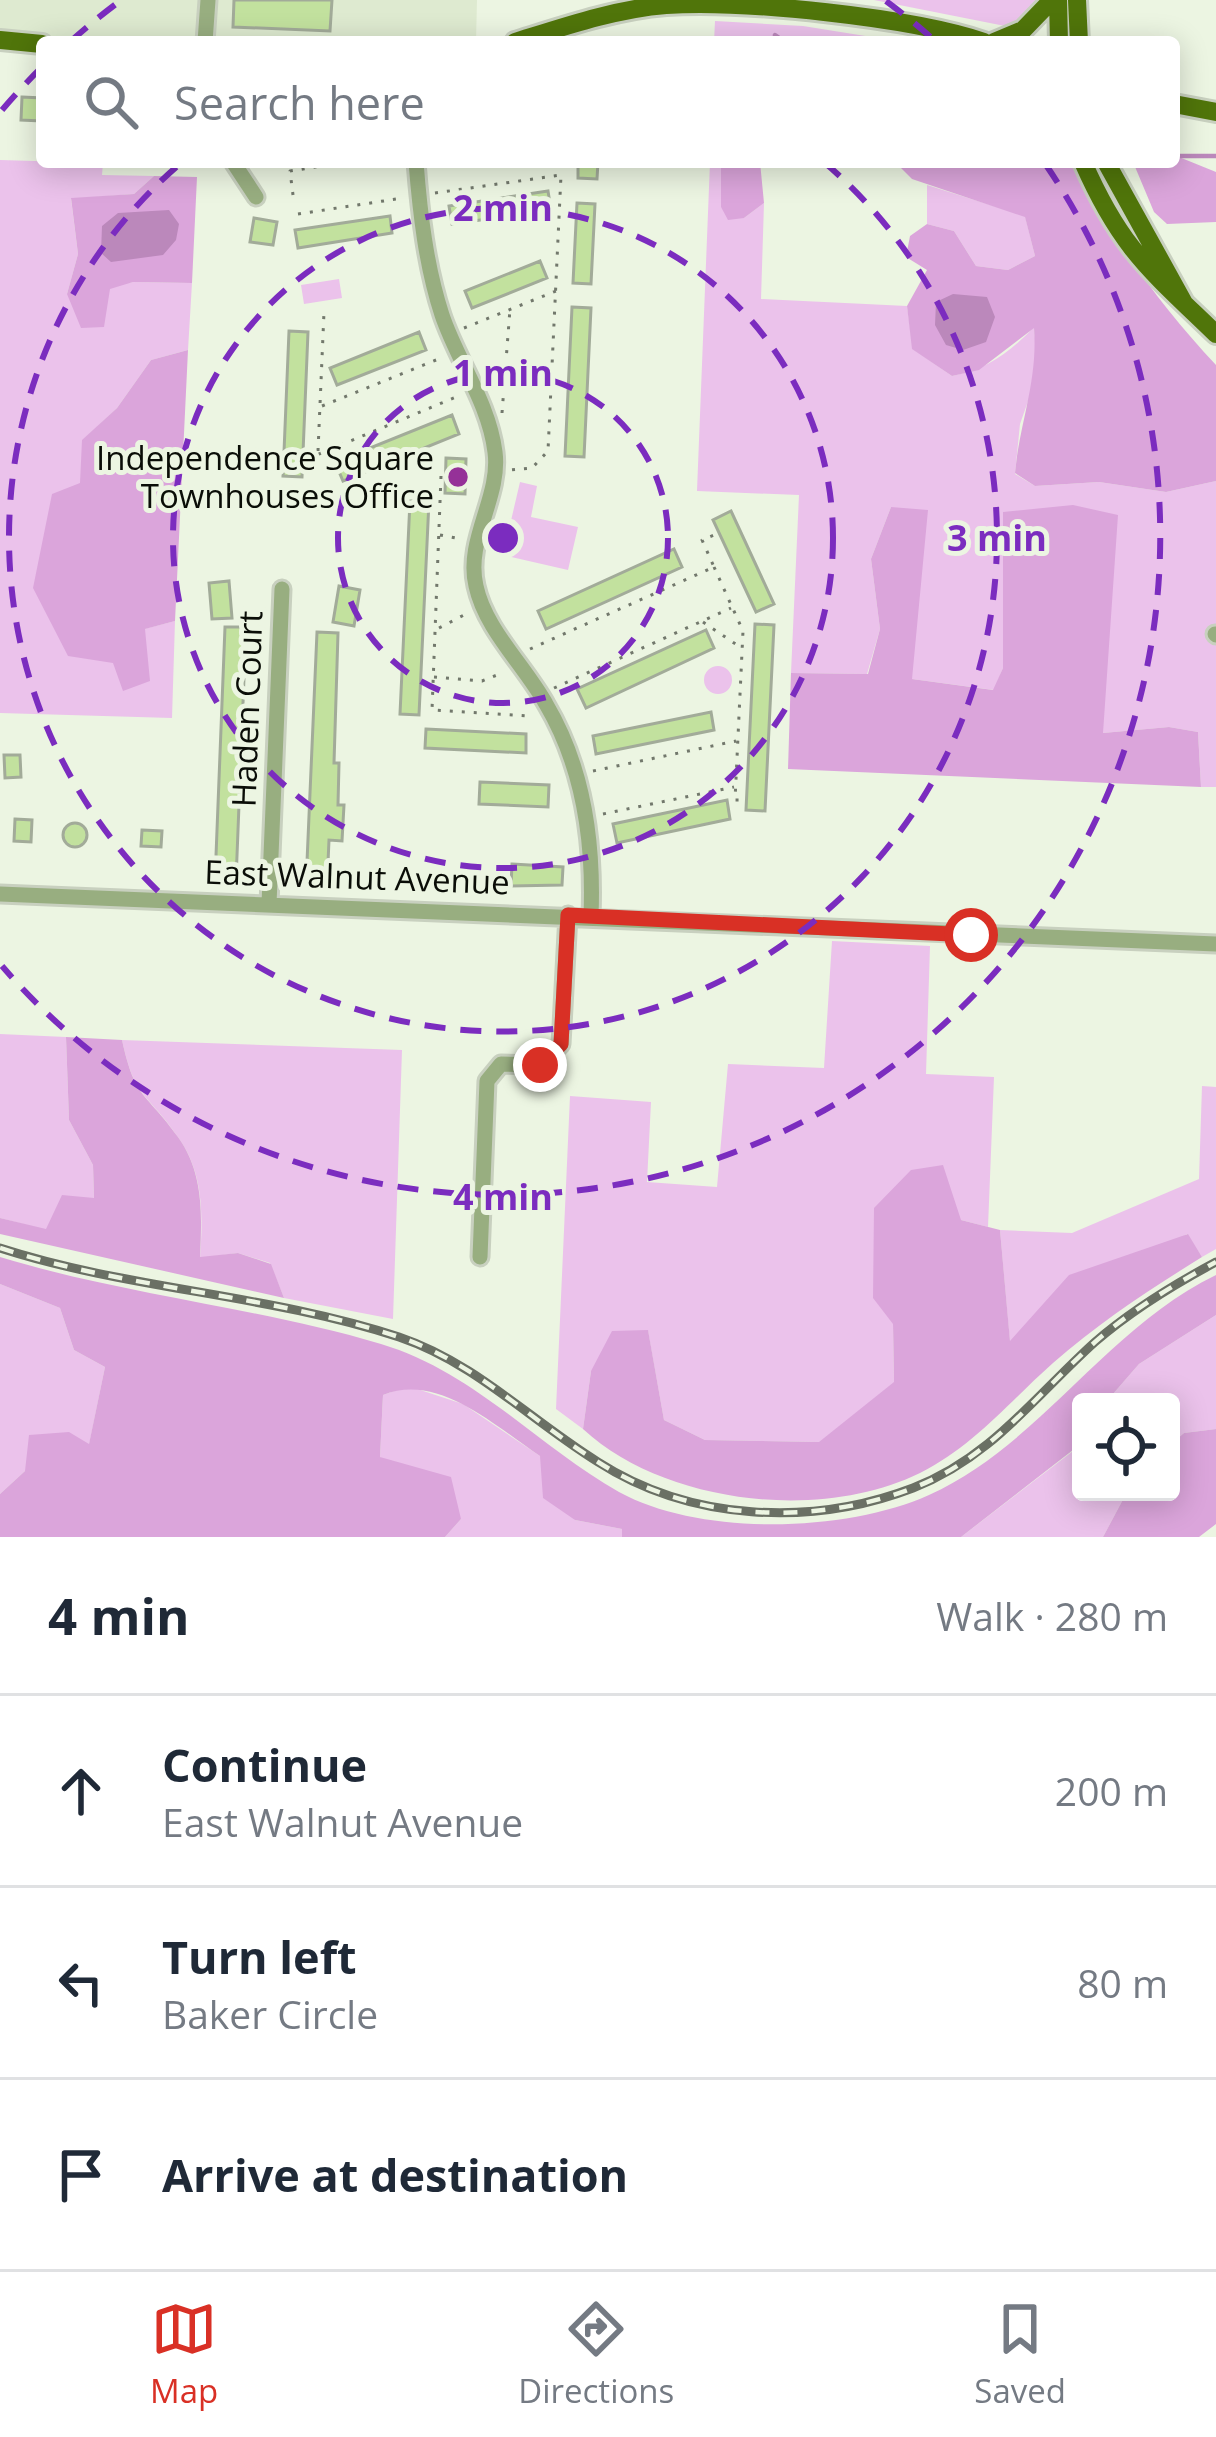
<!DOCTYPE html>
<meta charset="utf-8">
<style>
:root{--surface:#fff;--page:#f6f6f7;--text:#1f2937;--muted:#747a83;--line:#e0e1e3;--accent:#d93025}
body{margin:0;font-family:"Open Sans",sans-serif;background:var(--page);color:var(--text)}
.controls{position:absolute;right:36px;bottom:36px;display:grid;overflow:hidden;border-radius:12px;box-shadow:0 6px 30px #0003}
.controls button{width:108px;height:108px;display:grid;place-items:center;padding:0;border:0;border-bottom:3px solid var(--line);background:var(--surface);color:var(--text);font:60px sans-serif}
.stop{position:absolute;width:36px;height:36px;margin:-27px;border:9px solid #d93025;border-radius:50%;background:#fff}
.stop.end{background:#d93025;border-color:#fff;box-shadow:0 3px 12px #0008}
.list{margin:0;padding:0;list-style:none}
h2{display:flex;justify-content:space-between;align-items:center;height:156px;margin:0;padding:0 48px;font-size:51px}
h2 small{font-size:39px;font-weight:400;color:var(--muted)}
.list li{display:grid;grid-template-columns:78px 1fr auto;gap:36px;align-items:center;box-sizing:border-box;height:192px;padding:0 48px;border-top:3px solid var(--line)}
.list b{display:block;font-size:45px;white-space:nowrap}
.list p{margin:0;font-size:39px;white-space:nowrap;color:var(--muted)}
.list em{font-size:39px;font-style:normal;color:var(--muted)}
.icon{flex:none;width:66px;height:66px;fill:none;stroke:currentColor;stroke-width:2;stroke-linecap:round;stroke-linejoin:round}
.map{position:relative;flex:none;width:1216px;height:1537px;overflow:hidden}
.search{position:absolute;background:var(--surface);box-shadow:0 6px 30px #0003;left:36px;right:36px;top:36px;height:132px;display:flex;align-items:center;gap:30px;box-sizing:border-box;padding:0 42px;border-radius:12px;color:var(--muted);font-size:45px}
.sheet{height:732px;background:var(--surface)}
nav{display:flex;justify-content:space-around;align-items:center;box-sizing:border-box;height:168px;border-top:3px solid var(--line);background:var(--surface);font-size:33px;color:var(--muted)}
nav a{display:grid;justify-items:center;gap:6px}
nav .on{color:var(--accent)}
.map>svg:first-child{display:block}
.built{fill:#deead0}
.green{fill:#ebc2eb}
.forest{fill:#dba5db}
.water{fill:#b8b}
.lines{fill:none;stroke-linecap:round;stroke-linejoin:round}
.stream{stroke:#b8b;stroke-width:4.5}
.building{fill:#c2e19e;stroke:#a2ab99;stroke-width:3}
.minor-casing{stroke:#c8d0bf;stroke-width:21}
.major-casing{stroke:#c8d0bf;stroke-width:24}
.path{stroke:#72786c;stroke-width:3;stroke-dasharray:3 9;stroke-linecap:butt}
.minor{stroke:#98ae80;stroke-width:15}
.major{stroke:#50750a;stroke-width:18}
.rail-casing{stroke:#6a7064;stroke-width:9}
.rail{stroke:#ecf5e2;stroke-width:4.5;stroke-dasharray:14;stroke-linecap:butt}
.route{stroke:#d93025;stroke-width:15}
.ring{fill:none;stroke:#7b2cbf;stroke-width:6;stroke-dasharray:21 15}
.poi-dot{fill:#953198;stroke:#ecf5e2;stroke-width:4.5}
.labels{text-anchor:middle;stroke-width:10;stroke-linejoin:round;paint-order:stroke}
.poi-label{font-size:33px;fill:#0a0d07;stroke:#ecf5e2;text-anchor:end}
.street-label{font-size:33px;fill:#0a0d07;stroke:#ecf5e2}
.centre{fill:#7b2cbf;stroke:#ecf5e2;stroke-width:6}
.ring-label{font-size:36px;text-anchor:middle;font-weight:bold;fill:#7b2cbf;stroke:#ecf5e2;stroke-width:10;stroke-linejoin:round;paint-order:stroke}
</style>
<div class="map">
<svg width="1216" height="1537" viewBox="0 0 1216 1537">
<rect width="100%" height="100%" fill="#ecf5e2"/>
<path class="built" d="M0,0H477L476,42L0,41Z"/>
<path class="green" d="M874,0H1042L1010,27Z
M715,21L803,26L903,42H714Z
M0,160L103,163L102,175L154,176L134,194L71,199L78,254L67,294L133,282L192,283L188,350L151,360L117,408L83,440L144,629L175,621L172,718L0,713Z
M710,162H721V207L744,218L764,203L761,299L907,306L913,349L952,376C988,369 1009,353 1034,327L1038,373L1020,424L1015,474L1035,486L1099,482L1166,492L1216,481V787H1201L1198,732L1169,727L1103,733L1003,513V668L994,690L912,679L891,507L871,559L880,629L867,674L791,673L799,495L697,491Z
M927,185L1025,216L1035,256L1008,270L976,266L954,231L927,224Z
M339,279L342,298L304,304L301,285Z
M520,482L537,486L531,517L578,527L568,570L503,555Z
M704 680a14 14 0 1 1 28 0a14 14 0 1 1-28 0Z
M832,941L930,946L926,1074L994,1077L988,1227L961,1220L893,1324L894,1383L820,1442L705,1440L664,1420L648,1331L591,1371L583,1429L556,1409L570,1096L651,1102L647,1182L717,1187L728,1064L824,1068Z
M0,1034L66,1037L69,1120L93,1165L94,1199L46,1230L0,1218Z
M122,1040L402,1050L393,1319L284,1298L270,1263L238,1253L200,1258C203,1216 204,1173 178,1137C147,1092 135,1100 122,1040Z
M1202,1086L1216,1087V1249L1202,1257L1187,1234L1010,1343L1000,1230L1072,1233L1199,1179Z
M0,1284L60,1308L74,1350L105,1367L89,1445L25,1471L0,1494Z
M1216,1315V1429L1184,1433L1171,1444V1402H1106L1139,1364Z
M408,1386L463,1404L540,1456L575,1520L622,1529V1537H445L461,1519L380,1457L383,1395Z
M1081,1438V1492H1127L1103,1537H961L1073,1451Z"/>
<path class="forest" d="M1174,155L1216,172V222L1167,224L1154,212L1133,162H1174Z
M721,162H760L764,203L744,218L728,220L721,207Z
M895,162H1073C1113,239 1157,302 1216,365V481L1166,492L1099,482L1035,486L1015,473C1020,421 1038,381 1034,328L979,370L952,376L912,349L907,306L927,270L906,257L910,236L927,224L954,231L976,266L1008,270L1035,256L1025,217L912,179Z
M154,176L197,177L192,283L133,282L110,289L104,327L81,328L67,294L78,254L71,198L134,194Z
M188,350L175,621L145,629L150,681L123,691L113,663L68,656L33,588L52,494L80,483L82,440L117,408L151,360Z
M1073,505L1118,515L1103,733L1169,727L1198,732L1201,787L788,769L791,673L868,674L880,629L871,559L891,507L928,510L912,679L993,690L1003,668V512Z
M66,1037L122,1040C135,1100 146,1092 178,1137C204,1173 202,1216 200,1257L238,1253L271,1264L284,1298L0,1234V1218L46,1229L62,1195L94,1198L93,1165L69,1120Z
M943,1165L961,1220L1000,1230L1010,1341L1069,1275L1188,1234L1202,1257C1149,1290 1100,1322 1053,1363C1009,1402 974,1446 920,1473C821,1522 664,1504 583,1429L591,1371L612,1331L648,1330L664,1420L705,1440L819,1442L894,1382L893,1324L873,1298L874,1208L911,1170Z
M0,1257C125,1295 256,1307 381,1344C475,1372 537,1446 619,1492C701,1537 847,1532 929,1495C1041,1444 1105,1329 1216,1275V1315L1139,1364L1106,1402H1081V1438L1073,1450L961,1537H622V1529L575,1520L543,1498L540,1456C495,1426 438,1372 383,1395L380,1457L451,1477L461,1519L445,1537H0V1494L25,1471L29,1435L69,1432L89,1444L105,1367L74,1350L60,1308L0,1284Z
M1216,1429V1524L1199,1537H1103L1127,1492H1171V1444L1184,1433Z"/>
<path class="water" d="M169,210L179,224L176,240L163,255L111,262L101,253L102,226L118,213Z
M953,294L987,297L995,317L986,342L963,350L946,345L935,325L936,302Z"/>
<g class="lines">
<path class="stream" d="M775,35L785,42
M1174,156H1216"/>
</g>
<path class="building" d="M234,0H332L330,31L233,27Z
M22,97L42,98L41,121L21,120Z
M578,162H598L597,179L578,178Z
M548,191L551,210L452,224L449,206Z
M577,203L595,204L591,284L573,283Z
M390,216L392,233L298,248L295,230Z
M254,218L277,222L273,245L250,242Z
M540,261L547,278L472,308L465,291Z
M572,307L591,308L584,457L565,456Z
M289,331L308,332L302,477L283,476Z
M419,332L426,350L337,385L330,368Z
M452,415L459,434L343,481L335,462Z
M446,458L466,459L465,494L445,493Z
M410,501H429L419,715L400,714Z
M731,511L774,604L756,612L713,520Z
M674,549L682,567L546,629L538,611Z
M229,581L232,618L212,619L209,583Z
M339,586L360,590L354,626L333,622Z
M755,624L774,625L765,811L746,810Z
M225,627H246L236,881H215Z
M706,630L714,648L586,708L577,689Z
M317,632L338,633L334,763H339L338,805H344L342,841L329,840L327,885H306Z
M711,712L714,730L596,754L593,736Z
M426,729L526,734V753L425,748Z
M4,755H20L21,777L5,778Z
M480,782L549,785L548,807L479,804Z
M727,800L730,819L617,843L613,824Z
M15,819L32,820L31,842L14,841Z
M63 835a12 12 0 1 1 24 0a12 12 0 1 1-24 0Z
M142,830L162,831L161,847L141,846Z
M512,864L563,867L562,885L511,886Z"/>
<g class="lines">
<g class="minor-casing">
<path id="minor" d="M205,42L208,0
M233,162L256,197
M416,162C420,213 426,266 442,315C457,360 489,403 495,452C501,497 465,540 476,586C485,629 525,666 546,704C584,768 594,842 591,916
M1215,634L1216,635
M0,894L1216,944
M269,904L282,589
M480,1257L487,1081L501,1064L540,1065L561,1044L568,915"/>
</g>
<g class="major-casing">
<path id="major" d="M1058,0L1059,42
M1077,0L1079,42
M0,40L42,44
M515,42C563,27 615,9 666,5C744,0 910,17 984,42
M994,42L1023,30L1052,0
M1174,104L1216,112
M1083,162C1121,249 1151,271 1216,334
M1106,162L1184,303"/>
</g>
<path class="path" d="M435,193L561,175L548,451L532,468L510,470
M293,195L290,171L347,162
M298,214L403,198
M464,328L556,291
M322,406L441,358
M502,413L510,309
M318,451L324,312
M307,459L461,395
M441,476L432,710L528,716
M440,535L456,538
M714,567L743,631L735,800H741
M703,622L740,647
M439,628L464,615
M530,649L714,567L702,540L714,535
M434,677L482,681L502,673
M554,688L731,608
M593,771L736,741
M603,814L734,787"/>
<use href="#minor" class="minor"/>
<use href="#major" class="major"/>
<g class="rail-casing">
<path id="rail" d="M0,1248C130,1290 269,1294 399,1337C476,1363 530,1420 598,1462C690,1521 811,1527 913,1488C991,1458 1035,1396 1095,1342C1132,1310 1173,1285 1216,1262"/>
</g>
<use href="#rail" class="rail"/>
</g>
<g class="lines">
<path class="route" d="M540,1065L561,1044L568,915L971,935"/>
</g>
<g class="ring">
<circle cx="503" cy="538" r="165"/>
<circle cx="503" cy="538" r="330"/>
<path d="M824 162A494 494 0 1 1 182 162"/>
<path d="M2 110A659 659 0 0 1 41 68M71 41A659 659 0 0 1 120 1M886 1A659 659 0 0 1 935 41M1046 165A659 659 0 0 1 2 966"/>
</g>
<circle class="poi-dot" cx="458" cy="477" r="12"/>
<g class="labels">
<g class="poi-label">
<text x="434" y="470">Independence Square<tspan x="434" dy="38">Townhouses Office</tspan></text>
</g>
<g class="street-label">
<text transform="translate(247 709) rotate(-88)" y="12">Haden Court</text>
<text transform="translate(357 877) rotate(2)" y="12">East Walnut Avenue</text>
</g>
</g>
<circle cx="503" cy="538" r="18" class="centre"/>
<g class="ring-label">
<text x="503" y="221">2 min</text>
<text x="503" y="386">1 min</text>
<text x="997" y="551">3 min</text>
<text x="503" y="1210">4 min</text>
</g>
</svg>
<div class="controls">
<button><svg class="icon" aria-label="locate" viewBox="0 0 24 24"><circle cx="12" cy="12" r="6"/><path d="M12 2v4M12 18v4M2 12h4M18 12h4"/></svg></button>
</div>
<div class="stop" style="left:971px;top:935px"></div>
<div class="stop end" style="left:540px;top:1065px"></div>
<div class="search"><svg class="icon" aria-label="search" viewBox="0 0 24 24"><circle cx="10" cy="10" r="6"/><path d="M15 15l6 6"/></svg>Search here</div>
</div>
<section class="sheet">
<h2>4 min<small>Walk · 280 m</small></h2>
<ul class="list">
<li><svg class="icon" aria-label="ahead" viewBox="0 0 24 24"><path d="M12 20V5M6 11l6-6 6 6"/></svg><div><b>Continue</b><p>East Walnut Avenue</p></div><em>200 m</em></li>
<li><svg class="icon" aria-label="left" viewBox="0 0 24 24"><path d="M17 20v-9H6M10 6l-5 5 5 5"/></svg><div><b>Turn left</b><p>Baker Circle</p></div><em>80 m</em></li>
<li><svg class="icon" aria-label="arrive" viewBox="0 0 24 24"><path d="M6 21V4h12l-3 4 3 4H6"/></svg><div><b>Arrive at destination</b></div></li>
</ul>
</section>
<nav>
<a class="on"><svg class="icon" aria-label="map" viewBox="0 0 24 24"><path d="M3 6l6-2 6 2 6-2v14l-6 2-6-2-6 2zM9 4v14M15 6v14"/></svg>Map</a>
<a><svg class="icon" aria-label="directions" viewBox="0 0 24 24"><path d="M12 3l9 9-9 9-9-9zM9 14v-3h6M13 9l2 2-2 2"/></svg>Directions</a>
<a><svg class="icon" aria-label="saved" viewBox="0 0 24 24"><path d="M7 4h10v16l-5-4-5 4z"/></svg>Saved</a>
</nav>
